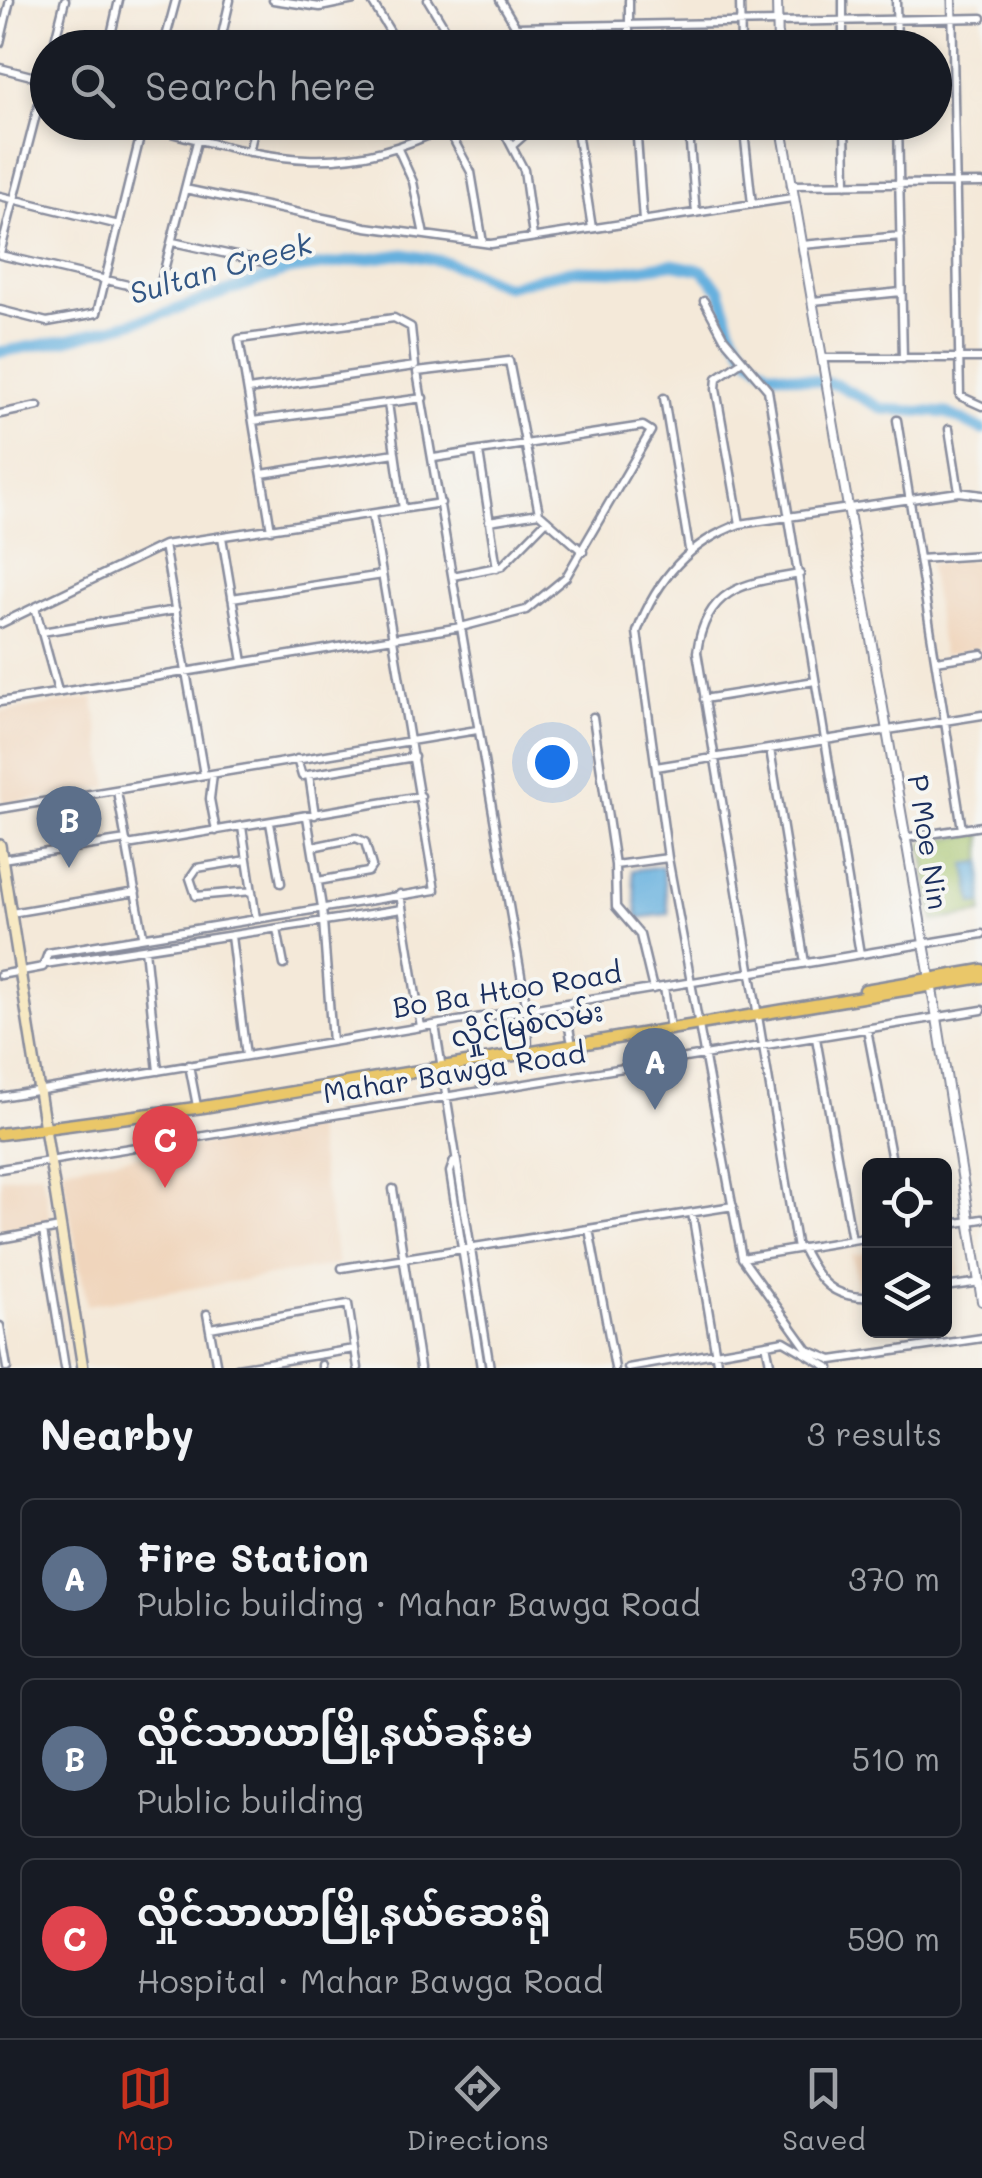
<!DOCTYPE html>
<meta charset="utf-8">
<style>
:root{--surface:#171b24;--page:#242831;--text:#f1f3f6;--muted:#9ea1a6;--line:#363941;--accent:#c8321e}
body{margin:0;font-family:Mali,"Noto Sans Myanmar",sans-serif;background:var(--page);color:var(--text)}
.controls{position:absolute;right:30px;bottom:30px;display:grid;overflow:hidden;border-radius:15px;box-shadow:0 5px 15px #0003}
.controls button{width:90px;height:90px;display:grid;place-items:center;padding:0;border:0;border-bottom:2px solid var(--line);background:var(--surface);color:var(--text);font:50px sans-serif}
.you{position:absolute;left:552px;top:762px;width:35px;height:35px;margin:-25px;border:8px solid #fff;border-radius:50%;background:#1a73e8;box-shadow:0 0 0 15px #1a73e833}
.badge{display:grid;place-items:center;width:65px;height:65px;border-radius:50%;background:var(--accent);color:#fff;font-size:32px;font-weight:700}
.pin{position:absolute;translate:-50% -82px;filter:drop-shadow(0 2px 5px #0008)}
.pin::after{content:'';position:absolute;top:52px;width:35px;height:30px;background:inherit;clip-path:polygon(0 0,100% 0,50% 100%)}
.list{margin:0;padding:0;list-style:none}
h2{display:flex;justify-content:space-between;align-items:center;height:130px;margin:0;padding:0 40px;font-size:42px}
h2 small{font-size:32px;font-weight:400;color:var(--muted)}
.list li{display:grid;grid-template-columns:65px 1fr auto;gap:30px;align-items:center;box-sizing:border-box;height:160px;margin:0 20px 20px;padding:0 20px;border:2px solid var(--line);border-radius:15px}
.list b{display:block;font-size:38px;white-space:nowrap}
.list p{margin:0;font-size:32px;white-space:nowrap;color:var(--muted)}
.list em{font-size:32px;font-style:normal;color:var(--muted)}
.icon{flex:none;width:55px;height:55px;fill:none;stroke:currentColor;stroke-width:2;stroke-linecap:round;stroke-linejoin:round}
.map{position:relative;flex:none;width:982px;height:1368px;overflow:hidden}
.search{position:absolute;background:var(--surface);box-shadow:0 5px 15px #0003;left:30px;right:30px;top:30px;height:110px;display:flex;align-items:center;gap:25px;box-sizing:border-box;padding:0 35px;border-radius:55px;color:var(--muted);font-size:38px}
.sheet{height:670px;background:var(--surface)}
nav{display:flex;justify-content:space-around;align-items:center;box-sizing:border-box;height:140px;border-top:2px solid var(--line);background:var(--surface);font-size:28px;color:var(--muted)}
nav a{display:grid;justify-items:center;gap:5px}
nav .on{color:var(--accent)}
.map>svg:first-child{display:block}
.built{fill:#f0d5bc}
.green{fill:#a2c168;stroke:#5e7863;stroke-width:2.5}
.water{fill:#66b0de;stroke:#40709e;stroke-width:2.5}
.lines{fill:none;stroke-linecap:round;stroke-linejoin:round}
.river{stroke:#66b0de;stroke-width:11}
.minor-casing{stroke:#888c9c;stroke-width:11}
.tertiary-casing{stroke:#888c9c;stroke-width:12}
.secondary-casing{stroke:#888c9c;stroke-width:14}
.primary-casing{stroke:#888c9c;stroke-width:15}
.minor{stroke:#fff;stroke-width:6}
.tertiary{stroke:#fff;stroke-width:8}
.secondary{stroke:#f7e9c3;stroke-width:9}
.primary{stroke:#eac769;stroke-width:10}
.labels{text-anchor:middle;stroke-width:8;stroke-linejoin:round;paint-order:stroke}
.street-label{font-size:28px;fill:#1b2f5e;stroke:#f6f6f2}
.water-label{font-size:30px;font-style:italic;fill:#325684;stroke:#f6f6f2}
</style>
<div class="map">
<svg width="982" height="1368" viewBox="0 0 982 1368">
<rect width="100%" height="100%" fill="#f6f6f2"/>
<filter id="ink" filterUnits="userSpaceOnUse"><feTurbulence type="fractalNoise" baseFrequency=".01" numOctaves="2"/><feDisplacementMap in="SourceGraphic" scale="20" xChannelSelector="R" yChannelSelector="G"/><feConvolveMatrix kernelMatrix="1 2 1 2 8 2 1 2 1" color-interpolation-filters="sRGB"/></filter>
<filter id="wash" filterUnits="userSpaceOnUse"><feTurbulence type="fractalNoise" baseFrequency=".0048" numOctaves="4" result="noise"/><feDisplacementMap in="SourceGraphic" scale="40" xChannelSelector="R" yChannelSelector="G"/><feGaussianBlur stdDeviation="2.25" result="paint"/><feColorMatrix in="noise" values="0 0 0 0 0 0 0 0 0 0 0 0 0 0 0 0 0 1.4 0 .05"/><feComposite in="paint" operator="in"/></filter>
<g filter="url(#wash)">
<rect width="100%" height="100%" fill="#f4e9d9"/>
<path class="built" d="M963,559L982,562V648L943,655L929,564Z
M93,698L109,787L2,804L0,712Z
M314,1127L338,1265L87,1305L61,1168Z
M42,1172L52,1230L0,1239V1178Z
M955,1239L960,1274L945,1276V1241Z
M869,1252V1288L857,1289L852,1255Z"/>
<path class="green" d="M982,833V913L934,921L922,843Z"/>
<path class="water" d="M982,862V903L973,904L966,864Z
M662,866L669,914L638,918L632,870Z"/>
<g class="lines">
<path class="river" d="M0,352L67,340L169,312L288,270L404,254L447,262L506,286L571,270L622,271L671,264L702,270L720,290L733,333L748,356L768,371L838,385L883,409L947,413L982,430"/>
</g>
</g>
<g filter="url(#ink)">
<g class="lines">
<g class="minor-casing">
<path id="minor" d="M273,0L320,7L354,0
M371,0L400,48
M428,0L457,48
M500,0L516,27
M629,0V48
M740,0L741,48
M843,0V48
M896,0L897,48
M952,0L960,396L982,406
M222,35L277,48
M0,43L10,0
M53,48L65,0
M108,48L119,0
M163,48L176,0
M219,48L230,0
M378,48L395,39
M480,48L516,27L982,18
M0,68L47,80
M444,122L471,172L483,243
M499,122L524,170L533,237
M688,122L696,213
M743,122L752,204
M845,122L846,185
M898,122L903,359
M636,124L643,221
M576,125L592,228
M143,126C258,154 333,184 446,127
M512,146L530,130L636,124
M398,149L413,182L424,235
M249,152L256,122
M791,185L982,183
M185,189L366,227L491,244L792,198
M0,196L119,225
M173,242L263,262
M802,245L901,236
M0,254L48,68
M0,255L145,289L160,286L202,122
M704,301L724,338L768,390L860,954
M813,301L901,292
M0,310L47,322L97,313L143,125
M825,358H982
M248,390L415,366L411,327L394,318L239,339L271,530
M664,398L689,549
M388,403L403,509
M0,414L38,406
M897,420L962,829
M253,421L423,398
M949,429L959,492
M479,452L497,568
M262,474L395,453
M982,495L959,492L740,524C689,542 656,581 637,632L668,858L742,1258L808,1350L832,1360L982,1338
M489,521L539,513
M740,524L716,389L717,378L742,361
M222,537L243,662
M164,545L204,775
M919,559L982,555
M453,576L502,566L547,520
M232,598L382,575
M35,607L58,691
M0,624L164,545L441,503
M42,632L176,610
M936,661L982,654
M704,699L815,681
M0,702L461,627L526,610L566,577L651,431L643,426L434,458
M593,717L615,865L668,858
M770,749L805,963
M297,759L302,776L414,757
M656,767L982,715
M213,774L210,799L216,831
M309,775L315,815
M117,791L143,935
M0,809L477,730
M307,817L322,907L332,1042
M270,823L281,883
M242,827L256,918
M904,838L982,826
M127,845L421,796
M312,847L356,838L365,842L372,866L368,872L318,881
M2,859L126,840
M247,860L197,868L190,878L196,896L252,891
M615,865L616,907L640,935L653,989
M400,894L421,1027
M11,913L136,892
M277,929L284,965
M231,936L246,1056
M145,949L158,1071
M45,964L402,909
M0,975L43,967L48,953L435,890L372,514
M664,987L670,1029
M565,1004L571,1039
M435,1025L490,1368
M867,1029L893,1166
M640,1034L646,1064
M816,1038L852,1240
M528,1052L527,1010L417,372L509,361L539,513L583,552
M189,1065L197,1106
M0,1097L982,934
M454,1161L450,1172L481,1368
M0,1169L982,1010
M393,1189L420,1368
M692,1213L718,1368
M944,1225L982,1219
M589,1229L615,1368
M43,1231L65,1368
M0,1239L60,1228
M802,1248C818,1280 832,1299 870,1297
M797,1249L697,652C706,587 745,583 800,574
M742,1258L870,1237
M342,1268L733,1206
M944,1287L981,1282
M207,1314L217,1368
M0,1326L7,1368
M210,1328L348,1304L358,1368
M766,1344L771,1368
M322,1365V1368
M237,1368L354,1349
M628,1368L784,1341L830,1368"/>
</g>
<g class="tertiary-casing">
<path id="tertiary" d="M777,0L778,48
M781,122L937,1018L982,1301"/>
</g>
<g class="secondary-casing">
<path id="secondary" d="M0,845L83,1368"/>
</g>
<g class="primary-casing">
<path id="primary" d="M865,990L982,970
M0,1134L203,1107L982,977"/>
</g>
<use href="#minor" class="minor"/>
<use href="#tertiary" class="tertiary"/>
<use href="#secondary" class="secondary"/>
<use href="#primary" class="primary"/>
</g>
</g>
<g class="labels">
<g class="street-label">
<text transform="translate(928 842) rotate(81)" y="10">P Moe Nin</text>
<text transform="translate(507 990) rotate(-9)" y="10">Bo Ba Htoo Road</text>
<text transform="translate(527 1024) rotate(-10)" y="10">လှိုင်မြစ်လမ်း</text>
<text transform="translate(454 1073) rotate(-9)" y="10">Mahar Bawga Road</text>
</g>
<g class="water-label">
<text transform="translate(221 269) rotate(-16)" y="10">Sultan Creek</text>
</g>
</g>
</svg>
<div class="controls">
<button><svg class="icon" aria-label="locate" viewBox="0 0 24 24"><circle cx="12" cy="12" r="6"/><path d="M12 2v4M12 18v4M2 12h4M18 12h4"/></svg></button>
<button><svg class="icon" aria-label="layers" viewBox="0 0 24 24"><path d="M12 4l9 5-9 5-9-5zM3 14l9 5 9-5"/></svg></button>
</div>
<div class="you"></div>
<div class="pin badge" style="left:655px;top:1110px;background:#5c6f8a">A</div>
<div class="pin badge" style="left:69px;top:868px;background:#5c6f8a">B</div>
<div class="pin badge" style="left:165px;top:1188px;background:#e0444e">C</div>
<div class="search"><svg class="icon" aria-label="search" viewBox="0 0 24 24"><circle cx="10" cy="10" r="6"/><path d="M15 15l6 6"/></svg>Search here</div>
</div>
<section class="sheet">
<h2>Nearby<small>3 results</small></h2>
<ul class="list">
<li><span class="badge" style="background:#5c6f8a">A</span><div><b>Fire Station</b><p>Public building · Mahar Bawga Road</p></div><em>370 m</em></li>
<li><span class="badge" style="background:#5c6f8a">B</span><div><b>လှိုင်သာယာမြို့နယ်ခန်းမ</b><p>Public building</p></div><em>510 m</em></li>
<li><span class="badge" style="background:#e0444e">C</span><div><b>လှိုင်သာယာမြို့နယ်ဆေးရုံ</b><p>Hospital · Mahar Bawga Road</p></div><em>590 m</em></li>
</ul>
</section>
<nav>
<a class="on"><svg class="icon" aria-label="map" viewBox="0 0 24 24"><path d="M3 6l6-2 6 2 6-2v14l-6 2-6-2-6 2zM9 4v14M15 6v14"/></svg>Map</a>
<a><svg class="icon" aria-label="directions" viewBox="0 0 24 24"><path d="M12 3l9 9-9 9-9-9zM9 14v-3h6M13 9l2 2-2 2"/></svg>Directions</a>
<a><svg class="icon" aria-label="saved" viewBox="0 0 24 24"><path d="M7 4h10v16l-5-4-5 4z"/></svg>Saved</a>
</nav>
